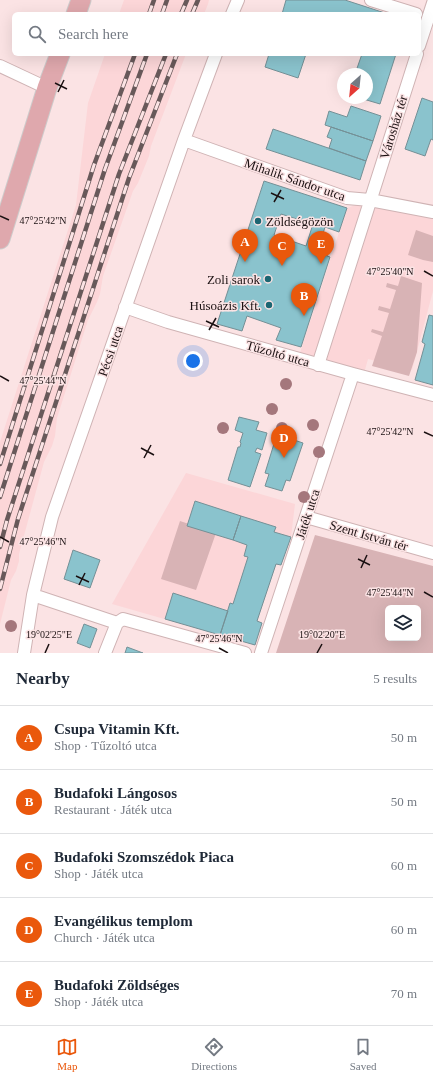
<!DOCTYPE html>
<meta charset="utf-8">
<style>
:root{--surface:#fff;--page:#f6f6f7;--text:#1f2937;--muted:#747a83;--line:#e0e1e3;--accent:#ea580c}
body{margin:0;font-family:"Times New Roman",serif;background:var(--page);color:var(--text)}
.controls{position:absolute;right:12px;bottom:12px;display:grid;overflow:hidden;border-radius:6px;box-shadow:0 4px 16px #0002}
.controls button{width:36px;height:36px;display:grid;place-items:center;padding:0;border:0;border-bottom:1px solid var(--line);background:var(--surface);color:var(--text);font:20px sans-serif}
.compass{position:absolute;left:337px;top:68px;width:36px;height:36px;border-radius:50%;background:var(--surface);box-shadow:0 4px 16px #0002;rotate:207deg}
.you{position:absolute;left:193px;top:361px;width:14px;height:14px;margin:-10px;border:3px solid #fff;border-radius:50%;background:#1a73e8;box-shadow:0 0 0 6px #1a73e833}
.badge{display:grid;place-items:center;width:26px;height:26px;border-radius:50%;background:var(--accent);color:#fff;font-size:13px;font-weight:700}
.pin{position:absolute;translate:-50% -33px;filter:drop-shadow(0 1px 2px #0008)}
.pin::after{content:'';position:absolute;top:21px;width:14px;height:12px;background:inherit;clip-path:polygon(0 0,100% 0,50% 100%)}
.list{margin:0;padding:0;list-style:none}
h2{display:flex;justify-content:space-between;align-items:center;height:52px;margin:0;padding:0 16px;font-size:17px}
h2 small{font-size:13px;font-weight:400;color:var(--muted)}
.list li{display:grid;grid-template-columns:26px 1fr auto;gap:12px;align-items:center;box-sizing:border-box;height:64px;padding:0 16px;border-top:1px solid var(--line)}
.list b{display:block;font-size:15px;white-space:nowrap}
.list p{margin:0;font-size:13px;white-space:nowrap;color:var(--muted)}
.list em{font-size:13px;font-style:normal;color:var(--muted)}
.icon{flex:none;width:22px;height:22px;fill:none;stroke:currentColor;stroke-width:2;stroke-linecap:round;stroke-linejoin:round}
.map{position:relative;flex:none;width:433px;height:653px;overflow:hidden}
.search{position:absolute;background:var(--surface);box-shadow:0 4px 16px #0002;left:12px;right:12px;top:12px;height:44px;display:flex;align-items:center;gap:10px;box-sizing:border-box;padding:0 14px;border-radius:6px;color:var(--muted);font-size:15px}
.sheet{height:372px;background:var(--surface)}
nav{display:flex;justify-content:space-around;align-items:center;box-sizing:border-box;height:56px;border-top:1px solid var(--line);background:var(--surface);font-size:11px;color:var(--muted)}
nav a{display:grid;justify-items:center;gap:2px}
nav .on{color:var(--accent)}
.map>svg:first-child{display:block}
.built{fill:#fcd6d8}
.green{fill:#d8b3b5;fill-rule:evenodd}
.building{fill:#8ac3cd;stroke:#749096;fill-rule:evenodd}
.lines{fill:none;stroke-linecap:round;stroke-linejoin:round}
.street-casing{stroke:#cfb3b4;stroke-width:14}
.primary-casing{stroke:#cdcbcb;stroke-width:21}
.street{stroke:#fff;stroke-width:12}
.primary{stroke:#dfa8ad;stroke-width:19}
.rail-casing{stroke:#68595a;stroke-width:4.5}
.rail{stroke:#fbe3e4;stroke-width:3;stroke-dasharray:9;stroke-linecap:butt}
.tree{fill:#a4777c}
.ticks{fill:none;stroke:#1b1112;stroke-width:1.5}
.poi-dot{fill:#1c6672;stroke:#fbe3e4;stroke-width:1.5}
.labels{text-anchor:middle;stroke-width:3;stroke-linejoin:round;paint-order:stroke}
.street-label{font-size:13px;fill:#1b1112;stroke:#fbe3e4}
.poi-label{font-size:13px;fill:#1b1112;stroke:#fbe3e4;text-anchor:end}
.ticks-label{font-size:10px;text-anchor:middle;fill:#1b1112;stroke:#fbe3e4;stroke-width:3;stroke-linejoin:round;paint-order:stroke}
</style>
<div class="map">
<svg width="433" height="653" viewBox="0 0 433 653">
<rect width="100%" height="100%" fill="#fbe3e4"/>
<path class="built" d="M124,0H209L208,4L204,14H119Z
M105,54H186L151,146L149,156L138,183L133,191L103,276L100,294L97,302L88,320L57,418L55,436L52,446L44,462L19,554V561L16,571L11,580L0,624V442L76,205L88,103Z
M370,200L433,212V291L412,370L368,359L363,377L298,359L347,208Z
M186,473L295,504L291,537L281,565L276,564L257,621L262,623L255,645L112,604Z"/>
<path class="green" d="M416,230L433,236V262L423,260L408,255Z
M401,276L422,283L417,352L409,376L372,366L382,336L371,332L372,329L383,332L389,313L378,310L379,306L390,309L396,290L386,287L387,283L398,286Z
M180,521L216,533L196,590L161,579Z
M315,535L433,566V653H276ZM388,608H418V638H388Z"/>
<path class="building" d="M286,0H345L388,14H282Z
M269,54H306L298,78L265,67Z
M362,54H396L380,104L360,98H367V74H355Z
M422,98L433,102V140L431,139L425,156L405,149Z
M351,106L381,116L373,141L325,125L329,111L347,117Z
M331,127L373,141L366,161L329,148L332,139L327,137Z
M273,129L366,161L360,180L266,149Z
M264,181L347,208L339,232L325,227L318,250L327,253V256L330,257L301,347L276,340L281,328L247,316L242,331L217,324ZM281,214L313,224L306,246L274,235Z
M429,315L433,316V385L415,380L425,344L422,342Z
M239,417L259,422L256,430L267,433L262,450L257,448L255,452L261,454L250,487L228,480L238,447H240L241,443L240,442L243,433L235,430Z
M277,434L286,437V435L295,438L294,440L303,443L290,481L286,480L282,491L265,486L269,474L265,473Z
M195,501L241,516L233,540L187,526Z
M241,516L276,527L274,532L291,537L281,565L276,564L257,621L262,623L255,645L220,635L230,603L233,604L248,557L244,556L247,545L233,540Z
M73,550L100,560L90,588L64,579Z
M173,593L228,611L220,635L165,619Z
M84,624L97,629L90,648L77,643Z
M127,647L143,653H125Z"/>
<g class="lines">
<g class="street-casing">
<path id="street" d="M371,0L416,14
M232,14L238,0
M419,46L433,3
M0,66L47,88
M184,140L347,198L370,200L433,212
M125,307L168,322L353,374L433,395
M318,365L417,54
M306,517L433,553
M33,595L117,623
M117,623L123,619L245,653
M24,653L33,595L52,517L184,140L216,54
M105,653L117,623
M261,653L353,374"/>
</g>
<g class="primary-casing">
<path id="primary" d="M76,14L81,0
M0,239L47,88L60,54"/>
</g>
<use href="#street" class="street"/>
<use href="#primary" class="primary"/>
<g class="rail-casing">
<path id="rail" d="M149,14L154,0
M162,14L167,0
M181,14L187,0
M192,14L198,0
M0,464L94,165L135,54
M0,497L105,169L147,54
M0,547L7,520L119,174L166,54
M0,589L18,519L129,178L177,54"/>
</g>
<use href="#rail" class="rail"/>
</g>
<g class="tree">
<circle cx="286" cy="384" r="6"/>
<circle cx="272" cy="409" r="6"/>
<circle cx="313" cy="425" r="6"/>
<circle cx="223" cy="428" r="6"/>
<circle cx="282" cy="428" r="6"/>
<circle cx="319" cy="452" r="6"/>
<circle cx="304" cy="497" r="6"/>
<circle cx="11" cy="626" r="6"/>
</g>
<path class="ticks" d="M55,83L67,89M58,92L64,80M271,193L284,199M274,202L281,190M0,216L9,220M424,271L433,276M206,321L219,327M209,330L216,318M0,376L9,381M424,432L433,436M141,448L154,455M144,458L151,445M0,537L9,542M358,559L370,565M361,568L367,555M76,576L89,582M79,585L85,573M424,592L433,597M219,648L228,653M45,653L49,644M317,653L322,644"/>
<g class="poi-dot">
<circle cx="258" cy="221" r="4"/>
<circle cx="268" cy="279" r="4"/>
<circle cx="269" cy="305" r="4"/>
</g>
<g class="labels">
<g class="street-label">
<text transform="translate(393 127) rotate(-73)" y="5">Városház tér</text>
<text transform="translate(295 179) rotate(19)" y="5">Mihalik Sándor utca</text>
<text transform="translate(110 351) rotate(-71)" y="5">Pécsi utca</text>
<text transform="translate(278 353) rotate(16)" y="5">Tűzoltó utca</text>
<text transform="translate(307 514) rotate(-72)" y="5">Játék utca</text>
<text transform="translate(369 535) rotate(16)" y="5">Szent István tér</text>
</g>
<g class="poi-label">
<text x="266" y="226" text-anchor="start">Zöldségözön</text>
<text x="260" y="284">Zoli sarok</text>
<text x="261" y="310">Húsoázis Kft.</text>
</g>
</g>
<g class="ticks-label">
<text x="43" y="224">47°25'42"N</text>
<text x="390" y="275">47°25'40"N</text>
<text x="43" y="384">47°25'44"N</text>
<text x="390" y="435">47°25'42"N</text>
<text x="43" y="545">47°25'46"N</text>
<text x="390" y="596">47°25'44"N</text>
<text x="49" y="638">19°02'25"E</text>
<text x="322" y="638">19°02'20"E</text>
<text x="219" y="642">47°25'46"N</text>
</g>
</svg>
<div class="controls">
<button><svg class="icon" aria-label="layers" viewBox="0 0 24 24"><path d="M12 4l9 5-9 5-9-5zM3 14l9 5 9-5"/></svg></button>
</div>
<svg class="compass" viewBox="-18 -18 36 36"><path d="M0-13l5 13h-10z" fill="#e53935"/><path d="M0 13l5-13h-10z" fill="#747a83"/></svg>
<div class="you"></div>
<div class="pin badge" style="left:245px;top:262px">A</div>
<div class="pin badge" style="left:304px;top:316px">B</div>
<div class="pin badge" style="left:282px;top:266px">C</div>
<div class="pin badge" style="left:284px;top:458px">D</div>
<div class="pin badge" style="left:321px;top:264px">E</div>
<div class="search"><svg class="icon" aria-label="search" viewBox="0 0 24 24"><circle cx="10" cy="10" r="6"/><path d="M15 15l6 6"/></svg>Search here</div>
</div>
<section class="sheet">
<h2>Nearby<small>5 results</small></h2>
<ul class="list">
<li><span class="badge">A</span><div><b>Csupa Vitamin Kft.</b><p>Shop · Tűzoltó utca</p></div><em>50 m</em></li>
<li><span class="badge">B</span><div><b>Budafoki Lángosos</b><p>Restaurant · Játék utca</p></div><em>50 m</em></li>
<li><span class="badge">C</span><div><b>Budafoki Szomszédok Piaca</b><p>Shop · Játék utca</p></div><em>60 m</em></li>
<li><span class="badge">D</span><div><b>Evangélikus templom</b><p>Church · Játék utca</p></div><em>60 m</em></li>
<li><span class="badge">E</span><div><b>Budafoki Zöldséges</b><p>Shop · Játék utca</p></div><em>70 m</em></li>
</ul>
</section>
<nav>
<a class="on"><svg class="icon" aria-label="map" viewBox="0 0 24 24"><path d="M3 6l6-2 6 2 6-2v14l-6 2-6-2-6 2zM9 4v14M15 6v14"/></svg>Map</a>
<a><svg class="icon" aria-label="directions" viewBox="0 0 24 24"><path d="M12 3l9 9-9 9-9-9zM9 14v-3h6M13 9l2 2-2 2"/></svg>Directions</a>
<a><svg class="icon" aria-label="saved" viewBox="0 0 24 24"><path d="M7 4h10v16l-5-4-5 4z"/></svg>Saved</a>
</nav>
